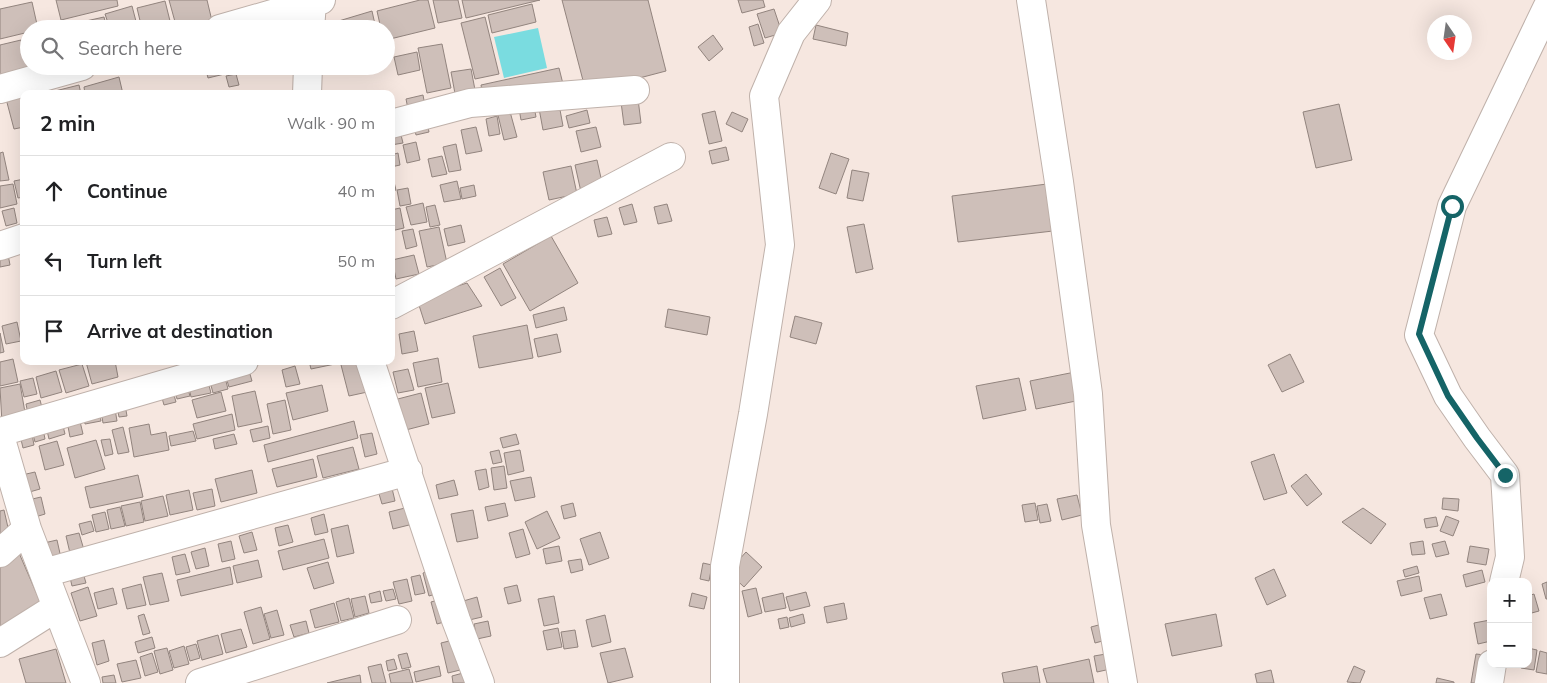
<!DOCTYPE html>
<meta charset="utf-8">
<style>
:root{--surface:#fff;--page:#f6f6f6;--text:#202124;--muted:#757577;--line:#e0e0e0}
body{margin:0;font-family:Mulish,sans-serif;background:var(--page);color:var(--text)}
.controls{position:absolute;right:15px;bottom:15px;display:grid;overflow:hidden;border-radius:10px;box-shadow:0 5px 20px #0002}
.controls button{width:45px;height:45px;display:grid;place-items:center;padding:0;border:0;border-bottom:1px solid var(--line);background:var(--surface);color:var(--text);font:25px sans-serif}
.compass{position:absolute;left:1427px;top:15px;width:45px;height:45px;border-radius:50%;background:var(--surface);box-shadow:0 5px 20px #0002;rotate:167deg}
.stop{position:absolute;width:15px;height:15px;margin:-11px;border:4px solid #156467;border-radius:50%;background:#fff}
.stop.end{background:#156467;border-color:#fff;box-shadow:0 1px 5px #0008}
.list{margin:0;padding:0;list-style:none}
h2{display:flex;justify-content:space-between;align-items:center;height:65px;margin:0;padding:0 20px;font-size:21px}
h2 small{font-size:16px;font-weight:400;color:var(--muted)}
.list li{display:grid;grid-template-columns:32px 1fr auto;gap:15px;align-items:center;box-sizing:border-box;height:70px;padding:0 20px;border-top:1px solid var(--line)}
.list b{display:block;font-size:19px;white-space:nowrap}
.list em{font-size:16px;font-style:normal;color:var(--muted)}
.icon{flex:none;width:28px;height:28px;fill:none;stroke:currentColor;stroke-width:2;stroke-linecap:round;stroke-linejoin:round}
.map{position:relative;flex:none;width:1547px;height:683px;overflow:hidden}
.search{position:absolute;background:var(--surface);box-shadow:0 5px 20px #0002;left:20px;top:20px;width:375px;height:55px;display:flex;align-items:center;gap:12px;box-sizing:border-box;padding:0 18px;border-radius:28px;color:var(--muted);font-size:19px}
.panel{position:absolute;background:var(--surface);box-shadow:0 5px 20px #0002;left:20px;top:90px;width:375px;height:275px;border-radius:10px}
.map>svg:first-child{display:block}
.water{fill:#7adce0}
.building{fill:#cebfb9;stroke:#92847e}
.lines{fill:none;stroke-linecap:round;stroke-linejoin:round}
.minor-casing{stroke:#bfb1aa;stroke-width:30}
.minor{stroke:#fff;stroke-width:28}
.route{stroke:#156467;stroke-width:6}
</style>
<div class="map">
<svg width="1547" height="683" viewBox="0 0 1547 683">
<rect width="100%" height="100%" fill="#f6e7e0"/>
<path class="water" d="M538,28L547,68L504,78L494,37Z"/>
<path class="building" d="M56,0H117L118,6L61,20Z
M169,0H207L212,21L177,29Z
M420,0H428L435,28L386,40V29H381L377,11Z
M433,0H458L462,18L438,23Z
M462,0H540L466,18Z
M562,0H648L666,71L586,92Z
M738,0H763L765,7L742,13Z
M165,1L172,29H142L137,8Z
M32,2L38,29H29V32L0,39V9Z
M532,4L536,22L492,33L488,15Z
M132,6L138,29H110L105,14Z
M774,9L782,33L765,38L757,14Z
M372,11L376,29H334L332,23Z
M104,17L107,29H78L77,23Z
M485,17L499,74L475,79L461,23Z
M758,24L764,43L754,46L749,27Z
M816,25L848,33L846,46L813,39Z
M713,35L723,49L709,61L698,47Z
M29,37V60L23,38Z
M21,40L30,75L0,78V45Z
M442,44L451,88L427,93L418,48Z
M417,52L420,70L398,75L394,57Z
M205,66H236L237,71L208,78Z
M246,66H274V67L248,74Z
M559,68L564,88L483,97L481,85Z
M471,69L476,95L456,99L451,72Z
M236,74L239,85L229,87L226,76Z
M119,77L123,94H85L84,87Z
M79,85L81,94H47V93Z
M39,86L40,94H24V127L14,129L5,95Z
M423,95L426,111L409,114L406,99Z
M558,99L563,126L543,130L538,103Z
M638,99L641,123L624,125L621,102Z
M533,101L536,117L521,120L518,103Z
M1339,104L1352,160L1316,168L1303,112Z
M509,108L517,137L504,140L497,111Z
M587,110L590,123L569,128L566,116Z
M715,111L722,141L709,144L702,114Z
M732,112L748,119L742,132L726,124Z
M497,116L500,134L489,136L486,119Z
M426,118L429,132L416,135L413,121Z
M476,127L482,151L466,154L461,130Z
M596,127L601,147L581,152L576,131Z
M401,135L403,143L391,145V137Z
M416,142L420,160L407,163L403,145Z
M456,144L461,170L449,172L443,147Z
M726,147L729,160L712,164L709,151Z
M3,152L9,180L0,181V153Z
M398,153L400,165L391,167V155Z
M831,153L849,159L836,194L819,188Z
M442,156L447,174L432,177L428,159Z
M597,160L603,187L581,192L575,165Z
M571,166L577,194L549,200L543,172Z
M391,170L396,190L391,191Z
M852,170L869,173L863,201L847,198Z
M24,179V197L18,198L14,181Z
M457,181L461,199L444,202L440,185Z
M13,184L17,204L0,208V186Z
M1047,184L1053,231L958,242L952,196Z
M474,185L476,196L462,199L460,188Z
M408,188L411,204L400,206L397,190Z
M423,203L427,222L411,225L406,207Z
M632,204L637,222L624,225L619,208Z
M667,204L672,221L658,224L654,207Z
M435,205L440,225L430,227L426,207Z
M14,208L17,223L6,226L2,211Z
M400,208L404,228L391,231V210Z
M607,217L612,234L598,237L594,220Z
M864,224L873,269L856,273L847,227Z
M461,225L465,242L448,246L444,229Z
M439,227L447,263L427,267L419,231Z
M413,229L417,246L406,249L402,231Z
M551,236L578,283L530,311L503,264Z
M7,249L10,265L0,267V250Z
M414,255L419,274L396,279L392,260Z
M500,268L516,298L501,306L484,277Z
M467,283L482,306L425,324L417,299Z
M564,307L567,320L536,328L533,315Z
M668,309L710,317L707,335L665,327Z
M795,316L822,323L816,344L790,337Z
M17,322L21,341L6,344L2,326Z
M527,325L533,358L479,368L473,336Z
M414,331L418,351L402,354L399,334Z
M0,333L4,352L0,353Z
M557,334L561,352L538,357L534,339Z
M1290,354L1304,382L1282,392L1268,365Z
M438,358L442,382L418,387L413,363Z
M13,359L18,382L0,386V362Z
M115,361L118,377L92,384L86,362Z
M309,361H335V364L311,369Z
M340,361H365L372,391L349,396Z
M82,364L89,386L66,393L59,370Z
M247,364L252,381L229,387L224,371Z
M295,366L300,384L286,387L282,370Z
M408,369L414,390L398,393L393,372Z
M223,370L228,389L213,393L208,374Z
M56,371L62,392L41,398L36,377Z
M1075,372L1081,400L1036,409L1030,381Z
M33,378L37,394L24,397L20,381Z
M207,378L211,393L191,397L188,382Z
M1019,378L1026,410L983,419L976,386Z
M186,383L190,396L177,399L174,386Z
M448,383L455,413L432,418L425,388Z
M20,384L26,418L2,423L0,388Z
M322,385L328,411L293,420L286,393Z
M172,388L176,402L164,405L160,391Z
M255,391L262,422L238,427L232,396Z
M221,392L226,411L197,418L192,400Z
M421,393L429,424L398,432L390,401Z
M124,399L127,416L119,417L116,401Z
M40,400L44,415L29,419L26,404Z
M285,400L291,430L273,434L267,404Z
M114,403L117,421L103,423L100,405Z
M98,408L101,421L85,424L83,411Z
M78,413L83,434L70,437L66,416Z
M232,414L235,430L197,439L193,424Z
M61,418L65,434L49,439L45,422Z
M354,421L358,438L268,462L264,445Z
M42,424L45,439L35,442L31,427Z
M149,424L151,435L166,432L169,450L134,457L129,428Z
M268,426L270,438L253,442L250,430Z
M123,427L129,452L118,454L112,430Z
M31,429L34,445L23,448L19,431Z
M193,431L196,441L171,446L169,436Z
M372,433L377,454L365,457L360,435Z
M234,434L237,444L215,449L213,439Z
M516,434L519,444L503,448L500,438Z
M110,439L113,454L105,456L101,440Z
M96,440L105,469L75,478L67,448Z
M57,441L64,465L45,470L39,446Z
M353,447L359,469L323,478L317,456Z
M499,450L502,462L493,464L490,452Z
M520,450L524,471L508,475L504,453Z
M1274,454L1287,493L1264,500L1251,462Z
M313,459L317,477L277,487L272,469Z
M504,466L507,488L494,490L491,468Z
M486,469L489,487L479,490L475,471Z
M252,470L257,493L221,502L215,479Z
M35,472L40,489L26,493L22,475Z
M1306,474L1322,494L1307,506L1291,486Z
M138,475L143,497L90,508L85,487Z
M531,477L535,497L515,501L510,481Z
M454,480L458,495L439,499L436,485Z
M391,484L395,501L382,504L377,487Z
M212,489L215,506L197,510L193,493Z
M189,490L193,510L170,515L166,495Z
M1077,495L1082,515L1062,520L1057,499Z
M163,496L168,516L145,521L141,501Z
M41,497L45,514L32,518L28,500Z
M1443,498L1459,499L1458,511L1442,509Z
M140,502L144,522L126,526L121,506Z
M505,503L508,516L488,521L485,507Z
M573,503L576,516L564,519L561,506Z
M1035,503L1038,520L1025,522L1022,505Z
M1047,504L1051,521L1040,523L1037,506Z
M120,507L125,526L111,529L107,510Z
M409,507L413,524L393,529L389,512Z
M1363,508L1386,524L1371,544L1342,522Z
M4,510L9,532L0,534V511Z
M473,510L478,538L457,542L451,514Z
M547,511L560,538L537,549L525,522Z
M105,512L109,529L96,532L92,515Z
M324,514L328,532L315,535L311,518Z
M1446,516L1459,521L1453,536L1440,531Z
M1436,517L1438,526L1426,528L1424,519Z
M91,521L94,531L82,535L79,524Z
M288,525L293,542L279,546L275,528Z
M348,525L354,553L337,557L331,529Z
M523,529L530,554L516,558L509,533Z
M252,532L257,550L244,553L239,536Z
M600,532L609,558L589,565L580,539Z
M79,533L84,550L70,553L66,536Z
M324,539L329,558L283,570L278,551Z
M57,540L61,558L48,561L44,543Z
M231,541L235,559L222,562L218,544Z
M1423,541L1425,554L1412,555L1410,543Z
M1445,541L1449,554L1436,557L1432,544Z
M16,546L42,606L0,627V560Z
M559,546L562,561L546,564L543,549Z
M1470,546L1489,549L1486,565L1467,562Z
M205,548L209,566L196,569L191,552Z
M746,552L762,567L744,587L728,572Z
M185,554L190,572L176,575L172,557Z
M581,559L583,570L571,573L568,561Z
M258,560L262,577L237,583L233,566Z
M328,562L334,583L314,589L307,568Z
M703,563L712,565L709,581L700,579Z
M81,566L86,583L72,586L68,569Z
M1417,566L1419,573L1405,577L1403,570Z
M230,567L233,584L181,596L177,580Z
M436,569L442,592L429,596L423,573Z
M1274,569L1286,596L1267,605L1255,578Z
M1482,570L1485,582L1466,587L1463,575Z
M162,573L169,601L150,605L143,577Z
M420,575L425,593L415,595L411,577Z
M1419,576L1422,591L1401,596L1397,581Z
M407,579L412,601L399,604L393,582Z
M1547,582V599H1546L1542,584Z
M141,584L146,605L127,609L122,589Z
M517,585L521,601L508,604L504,588Z
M88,587L97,616L80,621L71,593Z
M113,588L117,604L98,609L94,593Z
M756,588L762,613L748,617L742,591Z
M393,589L396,599L386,601L383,591Z
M380,591L382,601L371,603L369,594Z
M806,592L810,606L790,611L786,597Z
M692,593L707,597L704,609L689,606Z
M783,593L786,608L765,612L762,598Z
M1441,594L1447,615L1430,619L1424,598Z
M1534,594L1539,611L1528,614V596Z
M365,596L369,613L355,617L351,599Z
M554,596L559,623L544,626L538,599Z
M477,597L482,617L465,621L460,602Z
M349,598L354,618L341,621L336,602Z
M445,598L451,620L437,624L431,602Z
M334,603L339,622L315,628L310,610Z
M844,603L847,619L827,623L824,607Z
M261,607L270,639L253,644L244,612Z
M277,610L284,635L271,638L264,614Z
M144,614L150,633L143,635L138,616Z
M803,614L805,623L791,627L789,618Z
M1216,614L1222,646L1172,656L1165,624Z
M605,615L611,642L592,647L586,620Z
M787,617L789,627L780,629L778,619Z
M1490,620L1491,641L1478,644L1474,623Z
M306,621L309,633L294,637L290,625Z
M488,621L491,636L477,639L474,624Z
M1106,623L1110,639L1095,643L1091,627Z
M558,628L562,647L547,650L543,631Z
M241,629L247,647L226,653L221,634Z
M575,630L578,647L564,649L561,632Z
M218,635L223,654L202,660L197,641Z
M152,637L155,648L138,653L135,642Z
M457,639L464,669L448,673L441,643Z
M104,640L109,661L97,665L92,643Z
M196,644L200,658L190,661L186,647Z
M184,646L189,664L174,668L169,651Z
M167,648L173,670L160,674L154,651Z
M625,648L633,677L608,683L600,653Z
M1528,648L1537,650L1534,670L1521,668L1522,664H1528Z
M56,649L66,683H26L19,659Z
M1540,651L1547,653V674L1536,672Z
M152,653L158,672L145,676L140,657Z
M407,653L411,667L402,669L398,655Z
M1112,653L1115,668L1097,672L1094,656Z
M1476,654L1485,655L1481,683H1471Z
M394,659L397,669L388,671L386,661Z
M1089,659L1094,683H1047L1043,669Z
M136,660L141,678L122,682L117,664Z
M381,664L386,683H372L368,667Z
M439,666L441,676L416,682L414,672Z
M1037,666L1040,683H1004L1002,673Z
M1354,666L1365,671L1360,683L1347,682Z
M409,669L413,683H391L389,674Z
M1271,670L1274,683H1257L1255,674Z
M463,673L466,683H453L452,676Z
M114,675L116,683H103L102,677Z
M360,675L361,683H327Z
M1437,678L1454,682V683H1436Z"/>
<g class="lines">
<g class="minor-casing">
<path id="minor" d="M1031,0L1059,182L1088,394L1096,525L1123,683
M220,29L321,0
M310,29L312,3
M0,89L82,66
M307,94L308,66
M391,124L470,103L635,90
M0,246L24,238
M391,305L671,157
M370,361L456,620L480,683
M0,432L244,361
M0,436L27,529L86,683
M0,553L27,529
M44,573L408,471
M1504,582L1510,557L1505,475L1477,438L1448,396L1419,335L1452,206L1547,8
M0,643L57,607
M200,683L397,620
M725,683V566L753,414L780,245L764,96L791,33L817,0
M1489,683L1492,664"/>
</g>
<use href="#minor" class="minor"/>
</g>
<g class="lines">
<path class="route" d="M1452,206L1419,334L1448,396L1477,438L1505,475"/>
</g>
</svg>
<div class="controls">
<button>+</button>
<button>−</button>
</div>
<svg class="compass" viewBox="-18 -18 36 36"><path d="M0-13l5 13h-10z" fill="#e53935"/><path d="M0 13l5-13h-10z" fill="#757577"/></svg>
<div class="stop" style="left:1452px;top:206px"></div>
<div class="stop end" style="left:1505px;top:475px"></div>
<div class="search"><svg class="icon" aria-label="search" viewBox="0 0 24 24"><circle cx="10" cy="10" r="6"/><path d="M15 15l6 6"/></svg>Search here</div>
<section class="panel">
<h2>2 min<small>Walk · 90 m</small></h2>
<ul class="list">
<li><svg class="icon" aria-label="ahead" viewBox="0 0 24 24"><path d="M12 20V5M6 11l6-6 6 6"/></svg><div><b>Continue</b></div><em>40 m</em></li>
<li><svg class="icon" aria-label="left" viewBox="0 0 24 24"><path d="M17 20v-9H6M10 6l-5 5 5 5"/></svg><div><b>Turn left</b></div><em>50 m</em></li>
<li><svg class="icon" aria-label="arrive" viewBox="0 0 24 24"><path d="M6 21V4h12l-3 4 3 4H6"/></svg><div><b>Arrive at destination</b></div></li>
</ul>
</section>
</div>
